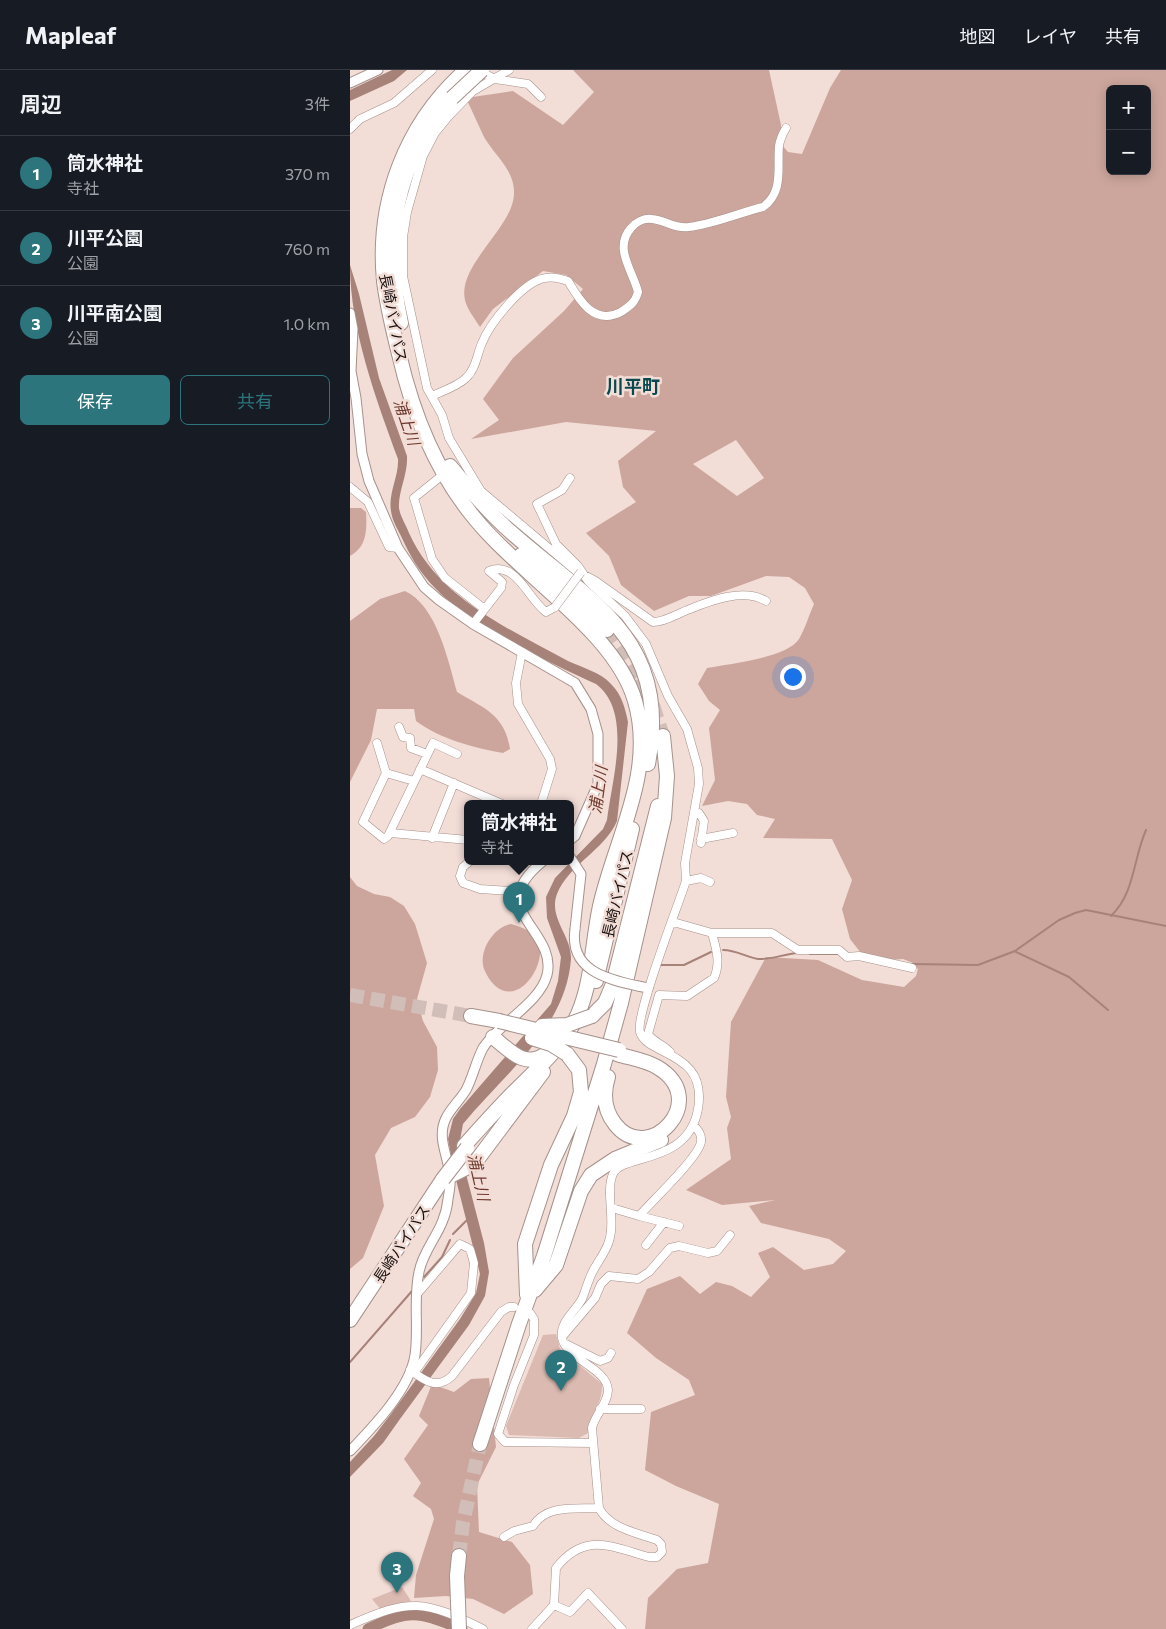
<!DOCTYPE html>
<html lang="ja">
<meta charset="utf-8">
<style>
:root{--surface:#171b24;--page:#20242c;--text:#f1f3f6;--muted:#9ea1a6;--line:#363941;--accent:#2c757d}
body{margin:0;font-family:Commissioner,"Noto Sans JP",sans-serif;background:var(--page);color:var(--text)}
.controls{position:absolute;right:15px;top:15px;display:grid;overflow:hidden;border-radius:8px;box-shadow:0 2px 12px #0003}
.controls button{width:45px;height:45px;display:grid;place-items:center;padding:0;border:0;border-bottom:1px solid var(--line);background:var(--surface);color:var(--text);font:25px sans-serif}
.you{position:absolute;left:442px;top:606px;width:18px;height:18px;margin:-12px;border:4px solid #fff;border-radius:50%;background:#1a73e8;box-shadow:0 0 0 8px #1a73e833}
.badge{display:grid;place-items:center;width:32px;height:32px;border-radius:50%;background:var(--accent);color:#fff;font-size:16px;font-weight:700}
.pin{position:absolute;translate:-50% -41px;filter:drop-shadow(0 1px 2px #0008)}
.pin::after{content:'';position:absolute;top:26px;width:18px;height:15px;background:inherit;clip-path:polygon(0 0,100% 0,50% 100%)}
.popup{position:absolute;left:114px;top:730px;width:110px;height:65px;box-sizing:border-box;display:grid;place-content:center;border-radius:8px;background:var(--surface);filter:drop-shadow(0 1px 4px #0005);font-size:16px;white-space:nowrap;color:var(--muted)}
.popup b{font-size:19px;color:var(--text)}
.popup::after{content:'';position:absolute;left:50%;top:100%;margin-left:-10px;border:10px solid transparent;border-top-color:var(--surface)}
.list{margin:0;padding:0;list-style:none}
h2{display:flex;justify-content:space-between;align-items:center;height:65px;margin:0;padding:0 20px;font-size:21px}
h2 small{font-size:16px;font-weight:400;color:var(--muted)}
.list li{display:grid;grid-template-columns:32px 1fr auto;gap:15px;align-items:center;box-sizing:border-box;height:75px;padding:0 20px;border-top:1px solid var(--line)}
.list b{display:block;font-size:19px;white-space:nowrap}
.list p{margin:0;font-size:16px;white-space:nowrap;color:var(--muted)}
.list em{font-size:16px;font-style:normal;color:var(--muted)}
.actions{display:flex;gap:10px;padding:15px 20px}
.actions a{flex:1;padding:11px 0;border:1px solid var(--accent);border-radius:8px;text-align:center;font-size:18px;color:var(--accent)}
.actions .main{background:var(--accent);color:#fff}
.map{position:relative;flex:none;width:816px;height:1559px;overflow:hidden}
header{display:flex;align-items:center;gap:30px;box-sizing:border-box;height:70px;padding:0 25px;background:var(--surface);border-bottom:1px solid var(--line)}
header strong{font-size:24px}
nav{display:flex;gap:28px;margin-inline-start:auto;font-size:18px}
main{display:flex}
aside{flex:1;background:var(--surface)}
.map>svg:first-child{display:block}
.green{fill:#dbbab1}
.forest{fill:#cca69c;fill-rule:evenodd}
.water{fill:#a78279}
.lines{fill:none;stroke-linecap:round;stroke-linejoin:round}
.stream{stroke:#a78279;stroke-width:2}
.river{stroke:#a78279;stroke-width:11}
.motorway-tunnel{stroke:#d2beb9;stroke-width:14;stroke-dasharray:14 7;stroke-linecap:butt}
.minor-casing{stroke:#a5918b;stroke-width:9}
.tertiary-casing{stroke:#a5918b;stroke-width:11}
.motorway-casing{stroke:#a5918b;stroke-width:16}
.minor{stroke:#fff;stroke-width:8}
.tertiary{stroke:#fff;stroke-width:9}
.motorway{stroke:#fff;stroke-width:14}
.minor-bridge-casing{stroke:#a5918b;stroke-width:9;stroke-linecap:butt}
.tertiary-bridge-casing{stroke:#a5918b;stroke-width:11;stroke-linecap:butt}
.motorway-bridge-casing{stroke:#a5918b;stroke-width:16;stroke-linecap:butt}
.minor-bridge{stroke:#fff;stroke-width:8}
.tertiary-bridge{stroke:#fff;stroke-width:9}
.motorway-bridge{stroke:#fff;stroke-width:14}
.labels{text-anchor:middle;stroke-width:5;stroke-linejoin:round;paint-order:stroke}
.street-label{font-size:15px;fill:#17100e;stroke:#f3ddd7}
.water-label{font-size:16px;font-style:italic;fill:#6e392c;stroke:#f3ddd7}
.quarter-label{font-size:18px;font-weight:bold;fill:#08494f;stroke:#f3ddd7}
</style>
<header>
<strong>Mapleaf</strong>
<nav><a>地図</a><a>レイヤ</a><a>共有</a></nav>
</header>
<main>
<aside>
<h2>周辺<small>3件</small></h2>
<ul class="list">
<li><span class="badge">1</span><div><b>筒水神社</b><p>寺社</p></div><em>370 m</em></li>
<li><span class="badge">2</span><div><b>川平公園</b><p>公園</p></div><em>760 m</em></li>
<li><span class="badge">3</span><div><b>川平南公園</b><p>公園</p></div><em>1.0 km</em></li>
</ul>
<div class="actions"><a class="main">保存</a><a>共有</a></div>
</aside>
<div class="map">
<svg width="816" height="1559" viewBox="0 0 816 1559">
<rect width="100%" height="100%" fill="#f3ddd7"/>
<path class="green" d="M206,1264L210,1279L252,1314C253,1334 240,1343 238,1363L229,1368L159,1365L156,1356L193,1265Z
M52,1517L61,1531L31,1540L22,1529Z"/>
<path class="forest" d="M223,0H419L431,55V74L438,82L452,84L480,18L491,0H816V1559H295L298,1528L327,1499L358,1493L369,1434L326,1416L295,1400L301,1342L345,1325L339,1310L306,1288L277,1263L297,1219L330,1206L350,1224L366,1212L382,1216L401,1227L420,1207L408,1183L423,1177L454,1200L483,1194L496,1181L479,1169L411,1153L399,1136L425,1130L372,1135L336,1120L381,1089L377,1058L381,1047L376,1027L381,952L416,887L468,890L512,910L554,917L566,906L568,899L563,893L553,889L538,890L511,883L500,869L492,839L502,810L482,769L413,768L425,749L407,745L397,734L378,731L352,736L365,710L359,658L370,640L359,631L348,614L357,598C378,594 437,588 449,569C455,559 459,545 464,534L455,518L439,507L416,506L361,526H339L304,541L271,515L259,486L236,463L286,432L273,417L268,391L306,361L216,352L121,369L149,350L133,329L163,288L214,241L233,219L216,205L193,201L143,239L130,257C125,249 117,239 115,230C107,195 163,158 164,124C165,100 145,86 134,67C128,54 122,41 116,28L163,21L213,55L244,22ZM760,19H797V101H760ZM386,370L414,408L387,426L343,394Z
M0,438H11L16,442C17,460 17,477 0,486Z
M55,521C87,536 98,590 107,622C134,638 155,645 160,679L153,683C125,678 90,669 66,651L64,639H27L21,670L0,712V551L30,529Z
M0,807L7,816L24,824L40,827L54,836L65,854L77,893L67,929L73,951L87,977L88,1000L80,1027L65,1047L41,1058L25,1085L34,1136L13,1188L0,1199Z
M161,854C185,860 197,874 186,899C172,928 147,930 134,899C128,882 143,857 161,854Z
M139,1308L146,1377L127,1415L129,1462L162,1472L180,1495L183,1524L154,1544L123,1529L96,1526L64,1528L66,1505L84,1449L81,1439L63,1426L71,1413L54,1389L78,1355L69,1346L82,1314L104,1322L121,1309Z"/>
<path class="water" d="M42,0H57L44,11L0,31V20Z
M0,195L9,224L29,308L57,386C58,405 48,421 49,438C50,446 56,455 59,463C89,529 158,558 218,591C233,598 250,602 261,614C272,625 275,638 278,652L267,751C254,781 219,794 207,824C198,848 222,866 221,889C216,958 154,1004 113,1054L110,1070L116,1104L134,1173L139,1202L135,1226L119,1255L50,1349L33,1373L0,1407V1392L24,1366L41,1344L110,1249L126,1223L130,1204L105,1106L98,1069L103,1049L110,1039L201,934L208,911L211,887L197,848L196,827L205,808L253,759L257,750C262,709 283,642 246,614C200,593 120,555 86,519C69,502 60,486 51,466C47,458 42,450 41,441C38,423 49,406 48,389C26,329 0,259 0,195Z"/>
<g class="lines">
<path class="stream" d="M761,846C785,823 783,789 796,760
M373,880C387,880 395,887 408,889C420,890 434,884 448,883
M666,882L719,907L758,940
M460,884H487
M562,894L628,895L665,881L709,850L725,843L736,840L816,856
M310,895H334L361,882
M103,1164L117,1150
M74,1207L92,1187L100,1170
M0,1292L62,1221"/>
<path class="river" d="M18,1559C62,1538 68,1542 112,1559"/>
<path class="motorway-tunnel" d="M257,560L291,608
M284,611L299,647L307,680
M303,635L313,666
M0,925L121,946
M109,1486L113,1453L130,1374"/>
<g class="minor-casing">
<path id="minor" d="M159,0L123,21L98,47L85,63L73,86L57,142L53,167V206L77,318L92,345L99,368L131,421L226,501L244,510L303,552C316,552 328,543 340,539C362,530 394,518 416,531
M129,1L145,9L178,14L191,27
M0,59L10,49L44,33L82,0
M82,326C93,321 108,316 116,308C126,299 127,284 132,273C140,253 170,216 191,209C201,206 209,208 218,211C229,230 244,256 271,242C280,236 285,233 288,222C283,201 263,178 281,158C286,152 294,148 302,149C315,150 324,159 339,157C363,154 389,143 413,137C434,122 427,98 429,76C430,70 433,63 436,58
M90,407L64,428L82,489L95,508L133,538
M0,417L18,432L39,477L48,478
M123,554L151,518L152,512L139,501C166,490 178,529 196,542L205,537
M172,582L166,613L168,634L200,689L202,699L191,734
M49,657L53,667L60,668L61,678L77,684
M27,673L36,703
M70,699L152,734
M64,711L36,703L13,752L34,769L38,766L83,673L107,684
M345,743H349L354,751L351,773
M41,763L118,770
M82,768L104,713
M351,769L383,763
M119,792L113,797L110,806L113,813L130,819L161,821
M336,811L351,808L360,812
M323,852L362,863H422L448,880H489L497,887L509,886L562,898
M320,982C313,974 303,972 298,964L309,925L337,926L364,908C371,893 366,878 362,863
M262,1138L289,1146C302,1131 348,1088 351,1072C352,1064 348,1060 343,1055
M289,1146L329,1156
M296,1175L314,1152
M180,1243L184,1249V1265L164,1315L148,1364L155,1372L243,1373
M212,1267L245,1228L251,1214L259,1206L288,1209L299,1202L320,1178L329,1176L358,1183L367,1181L380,1165
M216,1274L250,1291L258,1288L261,1283
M60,1300C75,1311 87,1320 102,1306L151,1242L159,1237H164
M64,1303L121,1223L124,1193L120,1179L110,1174L68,1223
M250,1339H291
M154,1467L164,1461L183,1456C196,1434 226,1439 249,1438
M204,1535L220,1542L238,1523L272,1559
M0,1555C61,1528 73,1530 133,1559
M182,1559L204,1535L206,1498C235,1461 262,1477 299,1487H307L312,1482L311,1474L307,1470C287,1463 259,1458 249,1438L242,1358C245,1345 258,1333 258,1320C257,1298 216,1289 212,1268C209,1252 225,1242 232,1229C236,1220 238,1210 243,1201C248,1191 256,1182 259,1171C266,1150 255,1122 263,1104C272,1083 338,1096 348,1039C358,980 297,987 290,962C285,945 328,836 336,811L335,793L349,714L348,698L337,659L318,626L296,574L275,546L238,511L228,496L206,474L187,434L212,420L220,408"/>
</g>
<g class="tertiary-casing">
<path id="tertiary" d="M0,13L28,0
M0,243L3,259L1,301L6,328L12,384L19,411L48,478L74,517L89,530L123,554L225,613L241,639L248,664V714L225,766L220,770
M220,787L231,804L225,859
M288,916L298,918
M0,1381C23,1357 60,1319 65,1285C69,1258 63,1229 69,1202C74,1176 95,1161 98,1129C99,1122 101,1114 100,1107C99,1087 86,1068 96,1048C101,1038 110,1030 116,1020C123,1007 126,991 133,978C148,954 190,933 197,905C208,860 133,840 192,792"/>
</g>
<g class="motorway-casing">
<path id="motorway" d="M51,253C33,169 44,94 102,28
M100,396C120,420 139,443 162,463C243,534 321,569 298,694
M171,485L257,560
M246,911L282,759
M121,946L149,951
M242,946L255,933L263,914L308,736
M143,967C160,981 176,1000 197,983
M258,1007C253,1023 254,1040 265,1054C298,1097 363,1030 307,997C295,990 280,988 267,984
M114,1076C131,1057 147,1039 165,1021C185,1001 208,981 222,956C243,919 241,877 250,836C265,769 306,702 285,631C266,563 172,506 127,451C86,403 63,345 49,284C43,260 37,236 34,211C26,131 56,53 116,0
M100,1106L124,1094L193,1002
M185,1220L206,1195L231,1121L241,1105L265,1089L311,1070
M177,1225L175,1174L201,1095L224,1046L231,1022L229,1000L217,984
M0,1250L93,1109
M130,1374L169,1254L194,1186L254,994L271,933L314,748L317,706L313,666
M107,1506L109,1486"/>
</g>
<use href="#minor" class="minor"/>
<use href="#tertiary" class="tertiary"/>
<use href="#motorway" class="motorway"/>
<g class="minor-bridge-casing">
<path id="minor-bridge" d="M205,537L231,502"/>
</g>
<g class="tertiary-bridge-casing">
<path id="tertiary-bridge" d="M225,859C219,900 256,909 288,916"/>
</g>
<g class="motorway-bridge-casing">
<path id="motorway-bridge" d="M102,28L132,0
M149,951L269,980
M192,956L217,955L242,946
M182,968L201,974L217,984
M93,1109L117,1078
M107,1506L109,1559"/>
</g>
<use href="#minor-bridge" class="minor-bridge"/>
<use href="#tertiary-bridge" class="tertiary-bridge"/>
<use href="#motorway-bridge" class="motorway-bridge"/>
</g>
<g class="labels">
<g class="street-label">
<text transform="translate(43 248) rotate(79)" y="5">長崎バイパス</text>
<text transform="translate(268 824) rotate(-77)" y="5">長崎バイパス</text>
<text transform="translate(52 1174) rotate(-57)" y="5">長崎バイパス</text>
</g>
<g class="water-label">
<text transform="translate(57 352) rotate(71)" y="6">浦上川</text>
<text transform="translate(248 720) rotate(-82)" y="6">浦上川</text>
<text transform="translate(129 1107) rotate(77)" y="6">浦上川</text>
</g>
<g class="quarter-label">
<text x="283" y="323">川平町</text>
</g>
</g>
</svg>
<div class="controls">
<button>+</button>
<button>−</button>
</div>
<div class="you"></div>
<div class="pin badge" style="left:169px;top:853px">1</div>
<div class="popup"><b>筒水神社</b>寺社</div>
<div class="pin badge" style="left:211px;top:1321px">2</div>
<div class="pin badge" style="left:47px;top:1523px">3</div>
</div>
</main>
